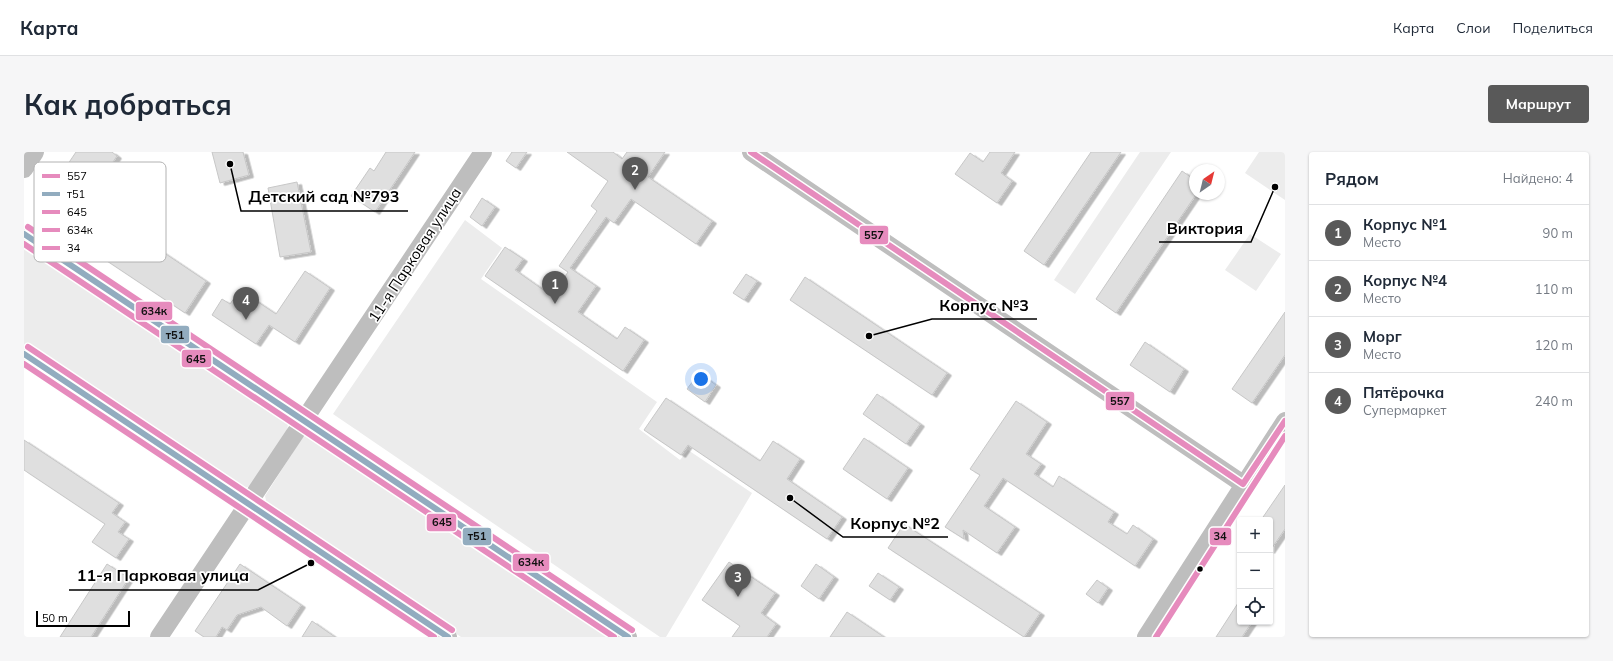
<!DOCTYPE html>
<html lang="ru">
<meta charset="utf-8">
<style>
:root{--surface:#fff;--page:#f6f6f7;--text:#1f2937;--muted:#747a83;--line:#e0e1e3;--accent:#595959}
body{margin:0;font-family:Mulish,sans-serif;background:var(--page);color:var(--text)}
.controls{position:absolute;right:12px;bottom:12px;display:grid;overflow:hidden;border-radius:4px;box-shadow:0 1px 3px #0004}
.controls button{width:36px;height:36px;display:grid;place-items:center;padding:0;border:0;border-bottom:1px solid var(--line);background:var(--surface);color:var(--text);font:20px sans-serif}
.compass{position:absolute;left:1165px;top:12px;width:36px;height:36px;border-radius:50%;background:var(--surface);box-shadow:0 1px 3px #0004;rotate:35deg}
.scale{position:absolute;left:12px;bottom:10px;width:94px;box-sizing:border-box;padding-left:4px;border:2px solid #000;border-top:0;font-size:11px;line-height:14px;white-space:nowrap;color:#000;-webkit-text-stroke:3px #fff;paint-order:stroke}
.you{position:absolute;left:677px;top:227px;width:14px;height:14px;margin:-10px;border:3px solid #fff;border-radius:50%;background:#1a73e8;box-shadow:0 0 0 6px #1a73e833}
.badge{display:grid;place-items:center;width:26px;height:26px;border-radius:50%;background:var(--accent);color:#fff;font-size:13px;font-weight:700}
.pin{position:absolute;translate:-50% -33px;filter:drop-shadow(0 1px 2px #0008)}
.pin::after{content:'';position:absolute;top:21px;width:14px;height:12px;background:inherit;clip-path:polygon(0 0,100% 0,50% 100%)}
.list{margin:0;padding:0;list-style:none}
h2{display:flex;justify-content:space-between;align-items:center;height:52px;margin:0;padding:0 16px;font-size:17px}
h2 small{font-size:13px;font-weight:400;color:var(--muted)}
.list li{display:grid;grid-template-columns:26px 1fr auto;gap:12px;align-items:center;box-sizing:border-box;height:56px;padding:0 16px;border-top:1px solid var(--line)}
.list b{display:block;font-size:15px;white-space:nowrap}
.list p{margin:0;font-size:13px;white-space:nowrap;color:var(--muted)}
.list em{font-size:13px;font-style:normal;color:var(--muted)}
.icon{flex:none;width:22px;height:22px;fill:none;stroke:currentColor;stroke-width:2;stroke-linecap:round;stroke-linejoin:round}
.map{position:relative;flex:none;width:1261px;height:485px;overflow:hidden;border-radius:4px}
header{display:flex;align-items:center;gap:24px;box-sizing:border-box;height:56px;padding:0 20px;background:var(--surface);border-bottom:1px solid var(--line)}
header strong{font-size:19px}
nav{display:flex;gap:22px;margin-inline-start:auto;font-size:14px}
.intro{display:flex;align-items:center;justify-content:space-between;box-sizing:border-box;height:96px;padding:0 24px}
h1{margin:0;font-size:28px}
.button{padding:10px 18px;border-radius:4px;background:var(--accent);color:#fff;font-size:14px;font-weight:700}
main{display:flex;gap:24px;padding:0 24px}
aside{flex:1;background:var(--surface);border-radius:4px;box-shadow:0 1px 3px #0004}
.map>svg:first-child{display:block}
.green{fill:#ececec}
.building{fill:#dfdfdf;stroke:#c7c7c7;filter:url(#shadow)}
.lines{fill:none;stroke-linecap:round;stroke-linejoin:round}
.minor{stroke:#bebebe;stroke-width:18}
.bus-1-casing{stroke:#fff;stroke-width:9}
.bus-2-casing{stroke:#fff;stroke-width:9}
.bus-3-casing{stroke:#fff;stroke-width:9}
.bus-4-casing{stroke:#fff;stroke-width:9}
.bus-5-casing{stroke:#fff;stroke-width:9}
.bus-1{stroke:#e68bbd;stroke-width:6}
.bus-2{stroke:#92acbf;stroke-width:6}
.bus-3{stroke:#e68bbd;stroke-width:6}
.bus-4{stroke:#e68bbd;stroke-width:6}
.bus-5{stroke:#e68bbd;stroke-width:6}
.bus-dot{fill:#000;stroke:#fff;stroke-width:1.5}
.labels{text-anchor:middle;stroke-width:3.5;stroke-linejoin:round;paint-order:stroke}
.street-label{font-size:15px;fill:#000;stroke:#fff}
.key{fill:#fff;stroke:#b2b2b2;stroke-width:1}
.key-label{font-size:11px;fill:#000}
.leader{fill:none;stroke:#000;stroke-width:1.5}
.callout-dot{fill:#000;stroke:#fff;stroke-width:1.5}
.callout-label{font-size:16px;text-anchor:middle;font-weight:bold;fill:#000;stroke:#fff;stroke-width:3.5;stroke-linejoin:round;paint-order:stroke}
.line-badge{stroke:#fff;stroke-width:1.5}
.pale-badge-label{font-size:11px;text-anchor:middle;font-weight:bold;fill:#111}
</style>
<header>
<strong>Карта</strong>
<nav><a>Карта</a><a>Слои</a><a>Поделиться</a></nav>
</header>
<div class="intro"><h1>Как добраться</h1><a class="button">Маршрут</a></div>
<main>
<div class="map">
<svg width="1261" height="485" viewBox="0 0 1261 485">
<defs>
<filter id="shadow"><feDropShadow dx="4.5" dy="2.5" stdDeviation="0" flood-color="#0004"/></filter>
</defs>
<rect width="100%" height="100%" fill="#fff"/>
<path class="green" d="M1116,0H1147L1051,142L1030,128Z
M1235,0H1261V48L1221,21Z
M441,68L478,96L457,127L633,250L615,277L656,308L664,298L728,341L642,485H636L309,262Z
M1226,82L1257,102L1232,139L1201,118Z
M0,91L259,266L264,272L263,280L226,334L219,337L212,335L0,193Z
M284,282L592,485H437L244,357L241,344L278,286Z"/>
<path class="building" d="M52,0H88L93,4L63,49L182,129L161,161L11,61Z
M188,0H219L225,23L196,31Z
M362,0H391L351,60L327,44L346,16L350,19Z
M488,0H503L492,16L482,9Z
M543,0H589L598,7L603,0H641L624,25L688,69L672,92L607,47L590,71L582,65L546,116L572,134L554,160L593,187L601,175L620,188L599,219L461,124L481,95L499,107L491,118L528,144L544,120L535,114L573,59L567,54L584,29Z
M966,0H991L977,21L988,29L973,51L931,22L946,1L959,10Z
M1067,0H1097L1020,113L1000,99Z
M1158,19L1171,28V44L1092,161L1072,147Z
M273,30L287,100L256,105L244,36Z
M458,46L471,55L458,74L446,65Z
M281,119L306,136L271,190L245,173L232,192L188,163L198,147L206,152L216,138L252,162Z
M722,122L733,129L720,148L709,141Z
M781,125L923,221L908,243L766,148Z
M1261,160V203L1228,251L1208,237Z
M1121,190L1160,217L1146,240L1106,213Z
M675,221L692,233L681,250L663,237Z
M853,242L896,272L882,292L839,262Z
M642,246L736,309L749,289L776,307L763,327L818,365L803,387L664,293L657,303L620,278Z
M992,249L1023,270L1002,302L1017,312L1010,322L1029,335L1035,324L1090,360L1084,370L1103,382L1109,373L1129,387L1111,414L979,326L960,354L991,375L973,401L939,378L940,387L921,375L956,323L946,317Z
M840,286L884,316L863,347L819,317Z
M0,288L95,351L88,361L101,370L94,380L105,387L92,406L68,390L81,372L0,318Z
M1261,333V377L1246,399V368H1237Z
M880,372L1016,461L1000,485L864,396Z
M705,410L751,441L737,461L752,472L743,485H708L716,474L678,448Z
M83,412L105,426L67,485H36Z
M216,412L277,453L263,474L237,455L213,463L203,478L198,475L192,485H180L171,479Z
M792,412L810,425L795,447L777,434Z
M854,421L875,435L866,448L845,434Z
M1073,428L1084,436L1074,451L1062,442Z
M1216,448V470H1228L1218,485H1192Z
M823,460L860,485H806Z
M288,469L311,485H278Z"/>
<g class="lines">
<path class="minor" d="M727,0L1219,332
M0,17L11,0
M0,82L604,485
M0,202L424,485
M135,485L459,0
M1122,485L1261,269"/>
<g class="bus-1-casing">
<path id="bus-1" d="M727,0L1219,332
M1219,332L1261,269"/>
</g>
<g class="bus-2-casing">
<path id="bus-2" d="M0,82L604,485
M0,202L424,485"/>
</g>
<g class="bus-3-casing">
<path id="bus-3" d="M0,92L590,485
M0,212L410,485"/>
</g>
<g class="bus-4-casing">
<path id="bus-4" d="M4,75L608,478
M4,195L428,478"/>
</g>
<g class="bus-5-casing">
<path id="bus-5" d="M1132,485L1261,284"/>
</g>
<use href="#bus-1" class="bus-1"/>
<use href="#bus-2" class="bus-2"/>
<use href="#bus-3" class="bus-3"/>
<use href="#bus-4" class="bus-4"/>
<use href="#bus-5" class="bus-5"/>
</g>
<circle class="bus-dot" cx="1176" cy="417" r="3.5"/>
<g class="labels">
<g class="street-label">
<text transform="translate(391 103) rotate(-57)" y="5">11-я Парковая улица</text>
</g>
</g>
<rect x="10" y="10" width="132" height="100" rx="6" class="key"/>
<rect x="18" y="22" width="18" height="4" fill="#e68bbd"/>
<rect x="18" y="40" width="18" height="4" fill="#92acbf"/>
<rect x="18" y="58" width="18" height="4" fill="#e68bbd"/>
<rect x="18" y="76" width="18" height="4" fill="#e68bbd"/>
<rect x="18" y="94" width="18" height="4" fill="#e68bbd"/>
<g class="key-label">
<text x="43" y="28">557</text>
<text x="43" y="46">т51</text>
<text x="43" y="64">645</text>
<text x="43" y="82">634к</text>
<text x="43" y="100">34</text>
</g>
<path class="leader" d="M206 12L217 59H384M1251 35L1227 90H1135M845 184L908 167H1013M766 346L819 385H924M287 411L234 438H45"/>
<g class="callout-dot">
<circle cx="206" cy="12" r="4"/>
<circle cx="1251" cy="35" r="4"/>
<circle cx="845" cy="184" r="4"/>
<circle cx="766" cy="346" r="4"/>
<circle cx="287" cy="411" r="4"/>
</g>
<g class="callout-label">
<text x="300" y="50">Детский сад №793</text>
<text x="1181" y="82">Виктория</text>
<text x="960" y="159">Корпус №3</text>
<text x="871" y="377">Корпус №2</text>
<text x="139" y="429">11-я Парковая улица</text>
</g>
<g class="line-badge">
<rect x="835" y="73" width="30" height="20" rx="4" fill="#e68bbd"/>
<rect x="111" y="149" width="38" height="20" rx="4" fill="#e68bbd"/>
<rect x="136" y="173" width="30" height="19" rx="4" fill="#92acbf"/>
<rect x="157" y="197" width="31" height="19" rx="4" fill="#e68bbd"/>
<rect x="1081" y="239" width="30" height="20" rx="4" fill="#e68bbd"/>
<rect x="402" y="361" width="31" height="19" rx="4" fill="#e68bbd"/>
<rect x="438" y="375" width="30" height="19" rx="4" fill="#92acbf"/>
<rect x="1185" y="375" width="23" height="19" rx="4" fill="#e68bbd"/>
<rect x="488" y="401" width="38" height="19" rx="4" fill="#e68bbd"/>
</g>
<g class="pale-badge-label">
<text x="850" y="87">557</text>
<text x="130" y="163">634к</text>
<text x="151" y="187">т51</text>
<text x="172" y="211">645</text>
<text x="1096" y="253">557</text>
<text x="418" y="374">645</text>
<text x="453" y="388">т51</text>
<text x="1196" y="388">34</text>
<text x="507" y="414">634к</text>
</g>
</svg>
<div class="controls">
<button>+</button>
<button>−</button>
<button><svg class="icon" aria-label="locate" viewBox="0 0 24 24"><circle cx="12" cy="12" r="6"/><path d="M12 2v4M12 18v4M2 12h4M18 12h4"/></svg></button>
</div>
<svg class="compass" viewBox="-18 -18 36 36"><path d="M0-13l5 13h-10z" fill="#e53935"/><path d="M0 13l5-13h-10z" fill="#747a83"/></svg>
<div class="scale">50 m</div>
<div class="you"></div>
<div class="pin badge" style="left:531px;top:152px">1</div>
<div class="pin badge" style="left:611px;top:38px">2</div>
<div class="pin badge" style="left:714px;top:445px">3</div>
<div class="pin badge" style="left:222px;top:168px">4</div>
</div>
<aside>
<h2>Рядом<small>Найдено: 4</small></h2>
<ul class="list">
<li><span class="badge">1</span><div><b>Корпус №1</b><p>Место</p></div><em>90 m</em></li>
<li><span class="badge">2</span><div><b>Корпус №4</b><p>Место</p></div><em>110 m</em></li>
<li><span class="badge">3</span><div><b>Морг</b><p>Место</p></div><em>120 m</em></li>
<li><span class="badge">4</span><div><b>Пятёрочка</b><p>Супермаркет</p></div><em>240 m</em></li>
</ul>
</aside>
</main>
